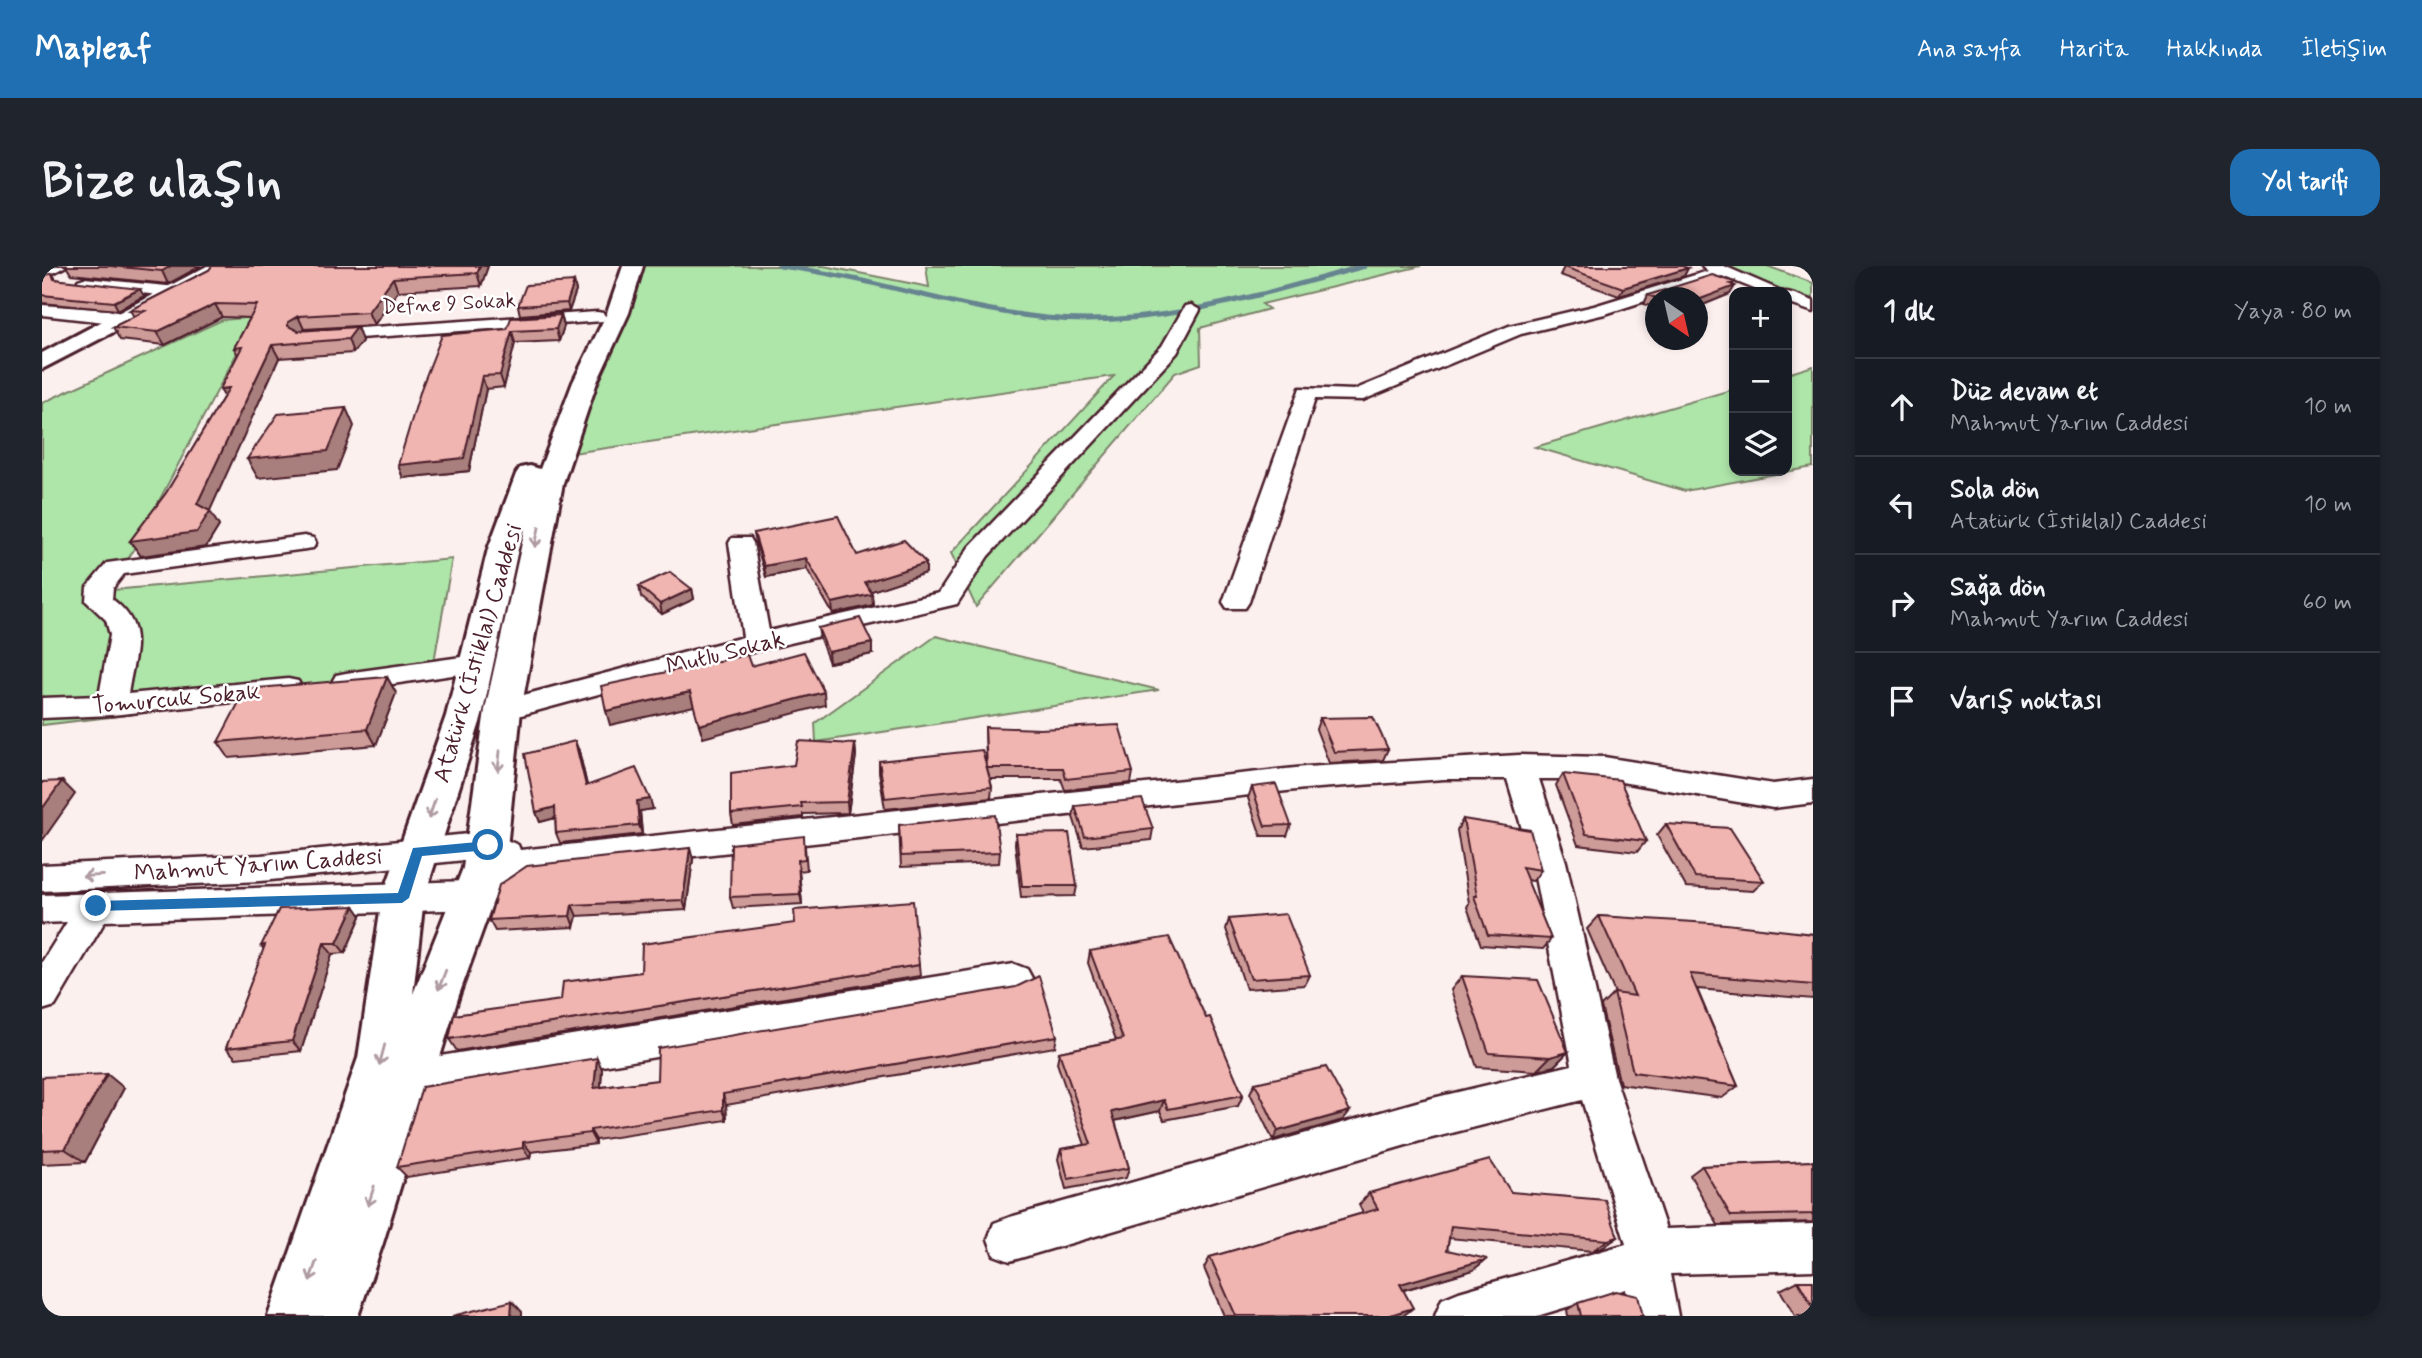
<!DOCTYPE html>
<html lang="tr">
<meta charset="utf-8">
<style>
:root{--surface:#171b24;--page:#20242c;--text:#f1f3f6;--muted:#9ea1a6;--line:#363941;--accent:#1f6fb2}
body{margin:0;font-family:Mynerve,sans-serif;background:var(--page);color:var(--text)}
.controls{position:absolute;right:21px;top:21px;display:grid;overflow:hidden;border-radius:14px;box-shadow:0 4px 10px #0003}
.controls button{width:63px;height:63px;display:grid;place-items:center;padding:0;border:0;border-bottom:2px solid var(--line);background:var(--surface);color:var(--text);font:35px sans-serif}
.compass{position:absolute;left:1603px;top:21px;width:63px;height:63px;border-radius:50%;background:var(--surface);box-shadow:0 4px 10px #0003;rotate:146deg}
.stop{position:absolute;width:21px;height:21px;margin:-16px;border:5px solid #1f6fb2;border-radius:50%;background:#fff}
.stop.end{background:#1f6fb2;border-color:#fff;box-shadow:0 2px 7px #0008}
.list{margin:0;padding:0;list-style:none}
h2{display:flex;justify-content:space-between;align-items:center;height:91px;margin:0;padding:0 28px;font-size:30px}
h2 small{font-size:23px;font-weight:400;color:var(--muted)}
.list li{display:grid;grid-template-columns:46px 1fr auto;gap:21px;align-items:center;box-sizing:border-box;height:98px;padding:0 28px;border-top:2px solid var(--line)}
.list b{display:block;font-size:26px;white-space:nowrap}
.list p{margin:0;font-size:23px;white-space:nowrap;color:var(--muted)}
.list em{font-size:23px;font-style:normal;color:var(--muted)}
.icon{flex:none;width:38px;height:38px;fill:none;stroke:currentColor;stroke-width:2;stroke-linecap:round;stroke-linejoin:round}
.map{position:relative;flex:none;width:1771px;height:1050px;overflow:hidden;border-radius:21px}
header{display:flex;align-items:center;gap:42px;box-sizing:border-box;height:98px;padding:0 35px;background:var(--accent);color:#fff}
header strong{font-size:33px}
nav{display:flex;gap:38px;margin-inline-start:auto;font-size:24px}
.intro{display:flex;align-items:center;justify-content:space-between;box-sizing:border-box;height:168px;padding:0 42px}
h1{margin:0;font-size:49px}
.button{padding:18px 32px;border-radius:21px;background:var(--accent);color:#fff;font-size:24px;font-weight:700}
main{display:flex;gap:42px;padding:0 42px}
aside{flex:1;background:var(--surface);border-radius:21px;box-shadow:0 4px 10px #0003}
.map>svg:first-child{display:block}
.green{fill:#aee5a9;stroke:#7c826a;stroke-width:2}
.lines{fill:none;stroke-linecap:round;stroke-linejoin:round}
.stream{stroke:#668490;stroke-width:5}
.minor-casing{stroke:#4a1f2b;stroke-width:5}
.tertiary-casing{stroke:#4a1f2b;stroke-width:6}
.minor{fill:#fff;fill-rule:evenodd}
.tertiary{fill:#fff;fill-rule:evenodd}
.wall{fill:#ce9c98;stroke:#4a1f2b;stroke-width:2}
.shaded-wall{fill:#a87f7c;stroke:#4a1f2b;stroke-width:2}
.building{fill:#f0b5b1;stroke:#4a1f2b;stroke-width:2}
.oneway{stroke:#ae9aa0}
.route{fill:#1f6fb2}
.labels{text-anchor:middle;stroke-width:5;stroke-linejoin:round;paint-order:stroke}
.far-street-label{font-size:21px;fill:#4a1f2b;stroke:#fff}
.street-label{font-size:24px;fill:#4a1f2b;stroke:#fff}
</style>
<header>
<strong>Mapleaf</strong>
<nav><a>Ana sayfa</a><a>Harita</a><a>Hakkında</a><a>İletişim</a></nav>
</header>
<div class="intro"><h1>Bize ulaşın</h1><a class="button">Yol tarifi</a></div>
<main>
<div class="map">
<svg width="1771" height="1050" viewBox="0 0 1771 1050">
<rect width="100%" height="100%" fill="#fcf0ef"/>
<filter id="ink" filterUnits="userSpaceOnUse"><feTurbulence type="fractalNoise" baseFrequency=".0143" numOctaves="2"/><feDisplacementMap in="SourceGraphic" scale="14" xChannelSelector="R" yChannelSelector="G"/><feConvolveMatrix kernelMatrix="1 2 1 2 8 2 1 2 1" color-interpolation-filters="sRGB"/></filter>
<g filter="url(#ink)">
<path class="green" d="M595,0H782L887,21L884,0H1379L1220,38L1227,43L1158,62L1159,98L1133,107L934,341L909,287L1072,110L516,189Z
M1661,0H1725L1771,17V46L1745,35V26H1724Z
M214,51L70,324L410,293L389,413L0,459V137L180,54Z
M1771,100V201L1643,225L1493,181L1692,123V205H1745V108Z
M894,370L1117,424L774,476L773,457Z"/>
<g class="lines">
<path class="stream" d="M738,0C828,11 914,43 1004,52C1113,63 1219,28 1323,0"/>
<g class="minor-casing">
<path id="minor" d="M4,0H24L0,13V2Z
M1660,0H1682L1742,26H1720L1680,10L1563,48L1479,68L1321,134L1273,133L1207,336L1203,342H1185L1181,336L1258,122L1312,124L1467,60L1552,40L1666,5Z
M42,12L135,21L143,26L135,31L36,20V14Z
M1744,26C1753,27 1762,32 1771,35V46L1745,37Z
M0,39L66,44L87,49L90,53L81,58L0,49Z
M1149,39L1158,44L1135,87L946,290L915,338L718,384L461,454L451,451L446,444L451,437L701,371L687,277L690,272H708L711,277L727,365L897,327L927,281L1120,80L1143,40Z
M555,46L561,47L564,51L561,55L274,75L265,70L274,65Z
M262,270L271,272L274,277L271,282L82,308L71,322L70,333C107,361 92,387 86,428L246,413L256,415L260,422L256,429L70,449L0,452V432L57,430L68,369L64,354L44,335L45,321L65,297Z
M434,389L444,392L448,398L444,404L304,425L294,423L290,416L294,409L304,407Z
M1477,489L1562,491L1731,518L1771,513V537L1731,542L1562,513H1497L1524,596L1573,812L1624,963L1771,958V1004L1628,1008L1636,1050H1588L1584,1023L1495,1050H1393L1400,1033L1417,1026L1584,978L1540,834L1378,875L968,995L952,989L946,973L952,957L968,951L1378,835L1530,799L1490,596L1465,513H1402L1263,523L489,608L444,639L432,643L63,655L13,740L0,744V696L25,656L0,657V629L426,615L453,597L442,592L219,615L0,625V599L219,589L446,566L476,579L478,584L1263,501Z
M972,698L985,703L991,714L985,725L972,730L367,833L353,827L347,814L353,801L367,795Z"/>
</g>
<g class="tertiary-casing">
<path id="tertiary" d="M165,0H187L172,14L0,103V87Z
M581,0H601L587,47L555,116L521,217L479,444L463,602L417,729L341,977L316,1050H226L316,792L340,632L404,450L446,283L474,208L478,202L488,200L498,203L531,116L565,47ZM484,259L443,444L421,602L371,728L382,632L440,450L476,283Z"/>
</g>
<use href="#minor" class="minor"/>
<use href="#tertiary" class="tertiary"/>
</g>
<path class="wall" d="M24,0H159L126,18L29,8Z
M170,0H446L439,20L356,25L332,59L262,63L259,65L315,61L320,75L311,87L237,92L167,245L177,260L164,281L99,290L88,275L124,227L182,130L178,123L196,89L192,82L208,52L180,51L123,79L78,74L71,61L92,51L88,44L167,4Z
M1522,1L1646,2L1642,10L1577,30L1518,9Z
M10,7L14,13L102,30L76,44L0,37V11Z
M532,16L534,25L527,45L478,49L476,40Z
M1691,19L1688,28L1656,41V32H1614V42L1602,38L1606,29Z
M519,49L522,60L517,75L473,77L462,121L444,123L427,205L361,212L356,199L465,63Z
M712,267L815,289L884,297V307L829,325L831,339L791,348L765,303L724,311L714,278Z
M597,320L650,323L652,333L620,348L599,331Z
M776,362L830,388L787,397L778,373Z
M345,411L354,427L334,479L187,492L176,476Z
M1278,452L1346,483L1341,494L1287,497L1274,463Z
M943,461L1091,506L1089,517L1023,524L1019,513H948L950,521L949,532L843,543L837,506V495L944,499Z
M813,478L814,489L806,547L761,548V551L691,559L689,548L752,499Z
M537,485L545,519L611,543L598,545L600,568L518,577L514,567L513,552L498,556L494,546Z
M1521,508L1604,575L1595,586L1536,579L1514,519Z
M1210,521L1249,559L1245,570H1219L1206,532Z
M1033,540L1111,563L1109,574L1041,581L1031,551Z
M1421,553L1499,604L1491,615L1485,614L1509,673L1501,683L1439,679L1425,641L1427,637L1415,564Z
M1624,558L1722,615L1711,625L1644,621L1615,569Z
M857,559L958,586L957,597L859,601Z
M974,568L1035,620L1033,630L979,631L973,578Z
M763,581L765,604L757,605L760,638L691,642L688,631Z
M651,593L644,644L535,650L532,661L453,665L447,654Z
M312,640L319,650L303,687L290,688L259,785L194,792L184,782L222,683L219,680Z
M1557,650L1771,668V733L1655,723L1696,820L1680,832L1578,818L1559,740L1572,727H1573L1545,663Z
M1187,653L1268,709L1263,719L1204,723L1184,663Z
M1048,685L1164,752L1201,829L1196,840L1122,854L1118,845L1073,855L1087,902L1084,912L1024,923L1016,893L1019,883L1043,879L1015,797L1017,786L1074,774L1046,697Z
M877,699L878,710L415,785L407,773Z
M1420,710L1526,786L1512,800L1494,805L1435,801L1409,724Z
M1015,770L1013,781L684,839L685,854L554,874V878L489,886L488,892L365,911L355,901L560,803L559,821Z
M0,811L82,822L43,896L0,898Z
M1213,817L1301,854L1231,874L1208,827Z
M1771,895V956L1676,959L1648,909L1660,900Z
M1469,926L1576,971L1560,982L1550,985L1407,972L1405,984L1431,1004L1362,1024L1361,1050H1182L1162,1002L1168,991L1321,947L1317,939L1327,927Z
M1756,1015H1771V1050H1753L1738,1024Z
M1536,1037L1601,1050H1526L1525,1044Z"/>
<path class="shaded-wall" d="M129,0H159L126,18L120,5Z
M438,0H446L439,20L435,7Z
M1646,2L1642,10L1577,30L1581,22Z
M351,12L356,25L332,59L326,46Z
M532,16L534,25L527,45L525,37Z
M1692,16L1689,21L1693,20L1688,28L1656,41V34Z
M98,23L102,30L76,44L72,36Z
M173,38L180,51L123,79L115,66Z
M519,49L522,60L517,75L514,63Z
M256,50L262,63L252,69L246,60V56Z
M315,61L320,75L311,87L306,73Z
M470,65L473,77L462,121L458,109Z
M230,79L237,92L166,249L168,245L177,260L164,281L99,290L88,275L155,238Z
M440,110L444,123L427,205L361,212L356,199Z
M187,122L186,137L178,123Z
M304,142L312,160L295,204L216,212L205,193Z
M764,292L765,303L724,311L722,300Z
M884,297V307L824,327L823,316Z
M650,323L652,333L620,348L618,338Z
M830,328L831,339L791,348L790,337Z
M830,377V388L787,397L786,386Z
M345,411L354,427L334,479L325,463Z
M648,426L652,440L568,459L564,445Z
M782,426L783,439L661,472L657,459Z
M533,475L537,485L547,529L544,520Z
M813,478L814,489L806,547L805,536Z
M20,515L33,528L0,575V543Z
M608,533L611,543L598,545L600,568L597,559L595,535Z
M513,541L517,551L498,556L494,546Z
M648,582L651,593L644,644L641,634Z
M756,594L760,638L758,628Z
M530,639L535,650L532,661L528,650Z
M312,640L319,650L303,687L295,677Z
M282,677L290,688L259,785L250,775Z
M1526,786L1512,800L1494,805L1508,791Z
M555,792L560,803L558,833L552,822Z
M65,808L82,822L43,896L23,883Z
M681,828L684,839L685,854L681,844Z
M1122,834L1118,845L1067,856L1070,846Z
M1308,845L1301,854L1231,874L1236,865Z
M548,864L554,874V878L548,867Z
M481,876L489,886L488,892L481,882Z
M1576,971L1560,982L1550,985L1566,974Z
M1445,993L1431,1004L1347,1028L1358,1018Z
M470,1035L480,1046V1050H469Z
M1371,1042L1361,1050H1345Z"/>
<path class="building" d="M68,0H129L120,5Z
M170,0H438L435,7L351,12L326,46L256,50L246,56V60L256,65L315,61L306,73L230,79L155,238L168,245L155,266L88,275L124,227L187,122L178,123L200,81L192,82L215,39L173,38L115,66L71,61L103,45L88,44L167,4Z
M1526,0H1640L1646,2L1581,22L1522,1Z
M10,7L12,13L98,23L72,36L0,29V11Z
M1670,9L1692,16L1688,18L1693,20L1656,34V32H1614L1606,29Z
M532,16L525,37L476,40L484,19Z
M519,49L514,63L470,65L458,109L440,110L422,192L356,199L379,123L400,69L465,63L469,52Z
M304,142L286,185L205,193L236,148Z
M796,250L815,289L862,274L884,297L823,316L830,328L790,337L764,292L722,300L712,267Z
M628,306L650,323L618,338L597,320Z
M818,352L830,377L786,386L776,362Z
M762,386L782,426L657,459L648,426L564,445L559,420L705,389L709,400Z
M345,411L325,463L176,476L204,423Z
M1331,451L1346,483L1292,486L1278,452Z
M1077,459L1091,506L1024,513L1021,502H945L943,461L998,463Z
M533,475L544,520L594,502L608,533L595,535L597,559L514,567L513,541L494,546L483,488Z
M756,475L813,478L805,536L759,537L760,541L689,548V507L752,499Z
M940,484L950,521L843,532L837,495Z
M1521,508L1578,514L1604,575L1544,568Z
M20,515L0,543V516Z
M1234,518L1249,559L1223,560L1210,521Z
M1100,533L1111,563L1043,571L1033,540Z
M953,549L958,586L859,590L857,559Z
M1421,553L1488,564L1499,604L1480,601L1509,673L1446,669L1432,630H1435Z
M1624,558L1688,562L1722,615L1653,611Z
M1027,567L1035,620H980L974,568Z
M762,570L763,593L756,594L758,628L688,631L689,578Z
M648,582L641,634L530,639L528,650L447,654L457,619L485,600Z
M871,635L877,699L407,773L412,749L519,734L521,716L599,706L600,678L753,657L752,644Z
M312,640L295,677H282L250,775L184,782L223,679L219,680L237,643Z
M1244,648L1268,709L1209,713L1187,653Z
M1557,650L1684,658L1771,668V719L1648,708L1696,820L1591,806L1572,727L1593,730Z
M1127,671L1164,752L1168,751L1201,829L1126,843L1122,834L1070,846L1087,902L1026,913L1019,883L1049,878L1017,786L1081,773L1048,685Z
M997,710L1015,770L681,828V844L548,864V867L481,876V882L355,901L380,821L555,792L552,822L615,814L616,782L974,721Z
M1420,710L1496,714L1526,786L1508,791L1447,787Z
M1284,801L1308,845L1236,865L1213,817Z
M65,808L23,883L0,884V811Z
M1448,894L1469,926L1563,934L1576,971L1566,974L1409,960L1405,984L1445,993L1358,1018L1371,1042L1345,1050H1194L1168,991L1336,943L1327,927Z
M1771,895V948L1689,950L1660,900Z
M1756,1015H1771V1041Z
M1574,1025L1596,1030L1601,1050H1539L1536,1037Z
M470,1035L469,1050H410Z"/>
<defs><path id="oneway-shaft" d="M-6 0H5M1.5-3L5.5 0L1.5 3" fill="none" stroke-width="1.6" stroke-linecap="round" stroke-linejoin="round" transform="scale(1.75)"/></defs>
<g class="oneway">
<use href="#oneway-shaft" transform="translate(495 271) rotate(102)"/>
<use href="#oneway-shaft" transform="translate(457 495) rotate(96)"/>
<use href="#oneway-shaft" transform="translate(390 543) rotate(109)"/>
<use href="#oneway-shaft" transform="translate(51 610) rotate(177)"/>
<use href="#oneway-shaft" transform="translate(400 714) rotate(111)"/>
<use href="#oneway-shaft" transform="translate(340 789) rotate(105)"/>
<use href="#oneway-shaft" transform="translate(329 930) rotate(108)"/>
<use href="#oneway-shaft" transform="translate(271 1005) rotate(109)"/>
</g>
</g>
<path class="route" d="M446,575L452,579L446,584L380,590L367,632L360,637L54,645L48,640L54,635L356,627L371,582Z"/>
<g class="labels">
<g class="far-street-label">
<text transform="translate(407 37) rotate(-3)" y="7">Defne 9 Sokak</text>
</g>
<g class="street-label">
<text transform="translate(683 386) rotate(-14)" y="8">Mutlu Sokak</text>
<text transform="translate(435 387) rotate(-74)" y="8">Atatürk (İstiklal) Caddesi</text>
<text transform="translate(134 432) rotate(-5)" y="8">Tomurcuk Sokak</text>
<text transform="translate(216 598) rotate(-4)" y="8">Mahmut Yarım Caddesi</text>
</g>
</g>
</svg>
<div class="controls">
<button>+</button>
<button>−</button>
<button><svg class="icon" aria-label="layers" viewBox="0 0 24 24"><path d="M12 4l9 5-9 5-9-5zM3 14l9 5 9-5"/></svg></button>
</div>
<svg class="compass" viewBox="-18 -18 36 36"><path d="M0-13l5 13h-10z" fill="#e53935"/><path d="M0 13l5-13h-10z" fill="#9ea1a6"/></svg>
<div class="stop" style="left:446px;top:579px"></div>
<div class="stop end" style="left:54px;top:640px"></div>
</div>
<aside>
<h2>1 dk<small>Yaya · 80 m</small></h2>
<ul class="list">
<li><svg class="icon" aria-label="ahead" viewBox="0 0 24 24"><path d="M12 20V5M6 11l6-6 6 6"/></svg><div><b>Düz devam et</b><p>Mahmut Yarım Caddesi</p></div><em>10 m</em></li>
<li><svg class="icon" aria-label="left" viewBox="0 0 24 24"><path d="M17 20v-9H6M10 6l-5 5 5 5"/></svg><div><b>Sola dön</b><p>Atatürk (İstiklal) Caddesi</p></div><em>10 m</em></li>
<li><svg class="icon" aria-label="right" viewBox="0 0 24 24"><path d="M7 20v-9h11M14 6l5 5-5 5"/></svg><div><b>Sağa dön</b><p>Mahmut Yarım Caddesi</p></div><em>60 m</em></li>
<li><svg class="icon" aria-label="arrive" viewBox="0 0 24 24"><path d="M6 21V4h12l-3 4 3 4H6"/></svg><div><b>Varış noktası</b></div></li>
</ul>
</aside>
</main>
